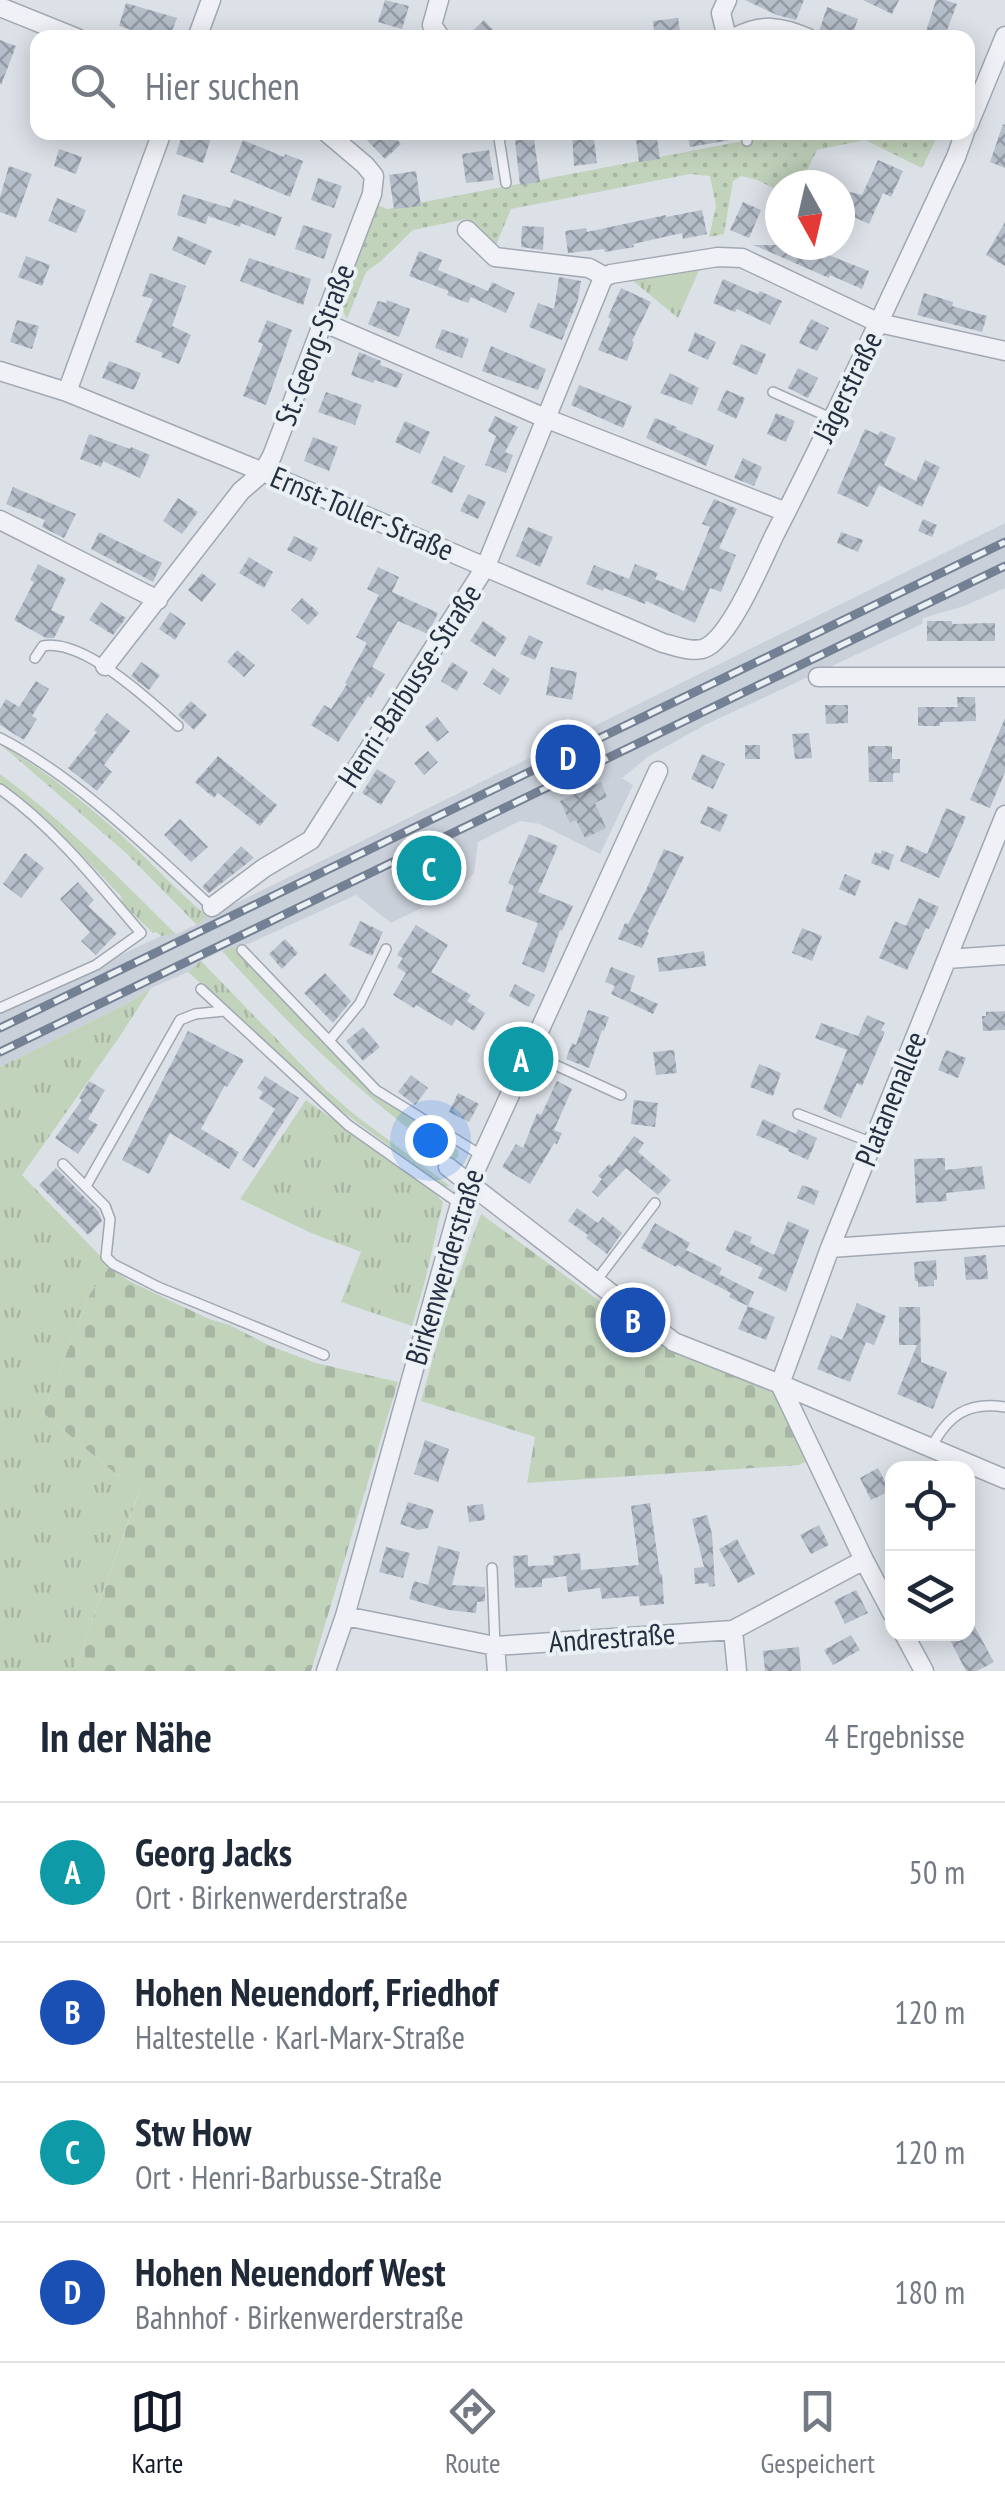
<!DOCTYPE html>
<html lang="de">
<meta charset="utf-8">
<style>
:root{--surface:#fff;--page:#f2f2f3;--text:#1f2937;--muted:#747a83;--line:#e0e1e3;--accent:#111827}
body{margin:0;font-family:"PT Sans Narrow",sans-serif;background:var(--page);color:var(--text)}
.controls{position:absolute;right:30px;bottom:30px;display:grid;overflow:hidden;border-radius:20px;box-shadow:0 5px 25px #0003}
.controls button{width:90px;height:90px;display:grid;place-items:center;padding:0;border:0;border-bottom:2px solid var(--line);background:var(--surface);color:var(--text);font:50px sans-serif}
.compass{position:absolute;left:765px;top:170px;width:90px;height:90px;border-radius:50%;background:var(--surface);box-shadow:0 5px 25px #0003;rotate:172deg}
.you{position:absolute;left:430px;top:1140px;width:35px;height:35px;margin:-25px;border:8px solid #fff;border-radius:50%;background:#1a73e8;box-shadow:0 0 0 15px #1a73e833}
.badge{display:grid;place-items:center;width:65px;height:65px;border-radius:50%;background:var(--accent);color:#fff;font-size:32px;font-weight:700}
.pin{position:absolute;translate:-50% -50%;border:5px solid #fff;box-shadow:0 2px 10px #0006}
.list{margin:0;padding:0;list-style:none}
h2{display:flex;justify-content:space-between;align-items:center;height:130px;margin:0;padding:0 40px;font-size:42px}
h2 small{font-size:32px;font-weight:400;color:var(--muted)}
.list li{display:grid;grid-template-columns:65px 1fr auto;gap:30px;align-items:center;box-sizing:border-box;height:140px;padding:0 40px;border-top:2px solid var(--line)}
.list b{display:block;font-size:38px;white-space:nowrap}
.list p{margin:0;font-size:32px;white-space:nowrap;color:var(--muted)}
.list em{font-size:32px;font-style:normal;color:var(--muted)}
.icon{flex:none;width:55px;height:55px;fill:none;stroke:currentColor;stroke-width:2;stroke-linecap:round;stroke-linejoin:round}
.map{position:relative;flex:none;width:1005px;height:1671px;overflow:hidden}
.search{position:absolute;background:var(--surface);box-shadow:0 5px 25px #0003;left:30px;right:30px;top:30px;height:110px;display:flex;align-items:center;gap:25px;box-sizing:border-box;padding:0 35px;border-radius:20px;color:var(--muted);font-size:38px}
.sheet{height:690px;background:var(--surface)}
nav{display:flex;justify-content:space-around;align-items:center;box-sizing:border-box;height:140px;border-top:2px solid var(--line);background:var(--surface);font-size:28px;color:var(--muted)}
nav a{display:grid;justify-items:center;gap:5px}
nav .on{color:var(--accent)}
.map>svg:first-child{display:block}
.built{fill:#cad0da}
.grass{fill:url(#grass-tufts)}
.cemetery{fill:url(#cemetery-stones)}
.park{fill:url(#park-dots)}
.building{fill:url(#building-cross-hatch)}
.lines{fill:none;stroke-linecap:round;stroke-linejoin:round}
.service-casing{stroke:#a1a8b2;stroke-width:12}
.minor-casing{stroke:#a1a8b2;stroke-width:21}
.service{stroke:#eff1f6;stroke-width:9}
.minor{stroke:#eff1f6;stroke-width:18}
.rail-casing{stroke:#748093;stroke-width:9}
.rail{stroke:#ebf0f5;stroke-width:5;stroke-dasharray:15;stroke-linecap:butt}
.labels{text-anchor:middle;stroke-width:8;stroke-linejoin:round;paint-order:stroke}
.street-label{font-size:30px;fill:#242f40;stroke:#ebf0f5}
</style>
<div class="map">
<svg width="1005" height="1671" viewBox="0 0 1005 1671">
<defs>
<pattern id="grass-tufts" width="24" height="20" patternUnits="userSpaceOnUse" patternTransform="scale(2.5)"><rect width="24" height="20" fill="#c2d3bc"/><path d="M3 7l-1-3M5 7V3M7 7l1-3M15 17l-1-3M17 17v-4M19 17l1-3" fill="none" stroke="#a7b5a3"/></pattern>
<pattern id="cemetery-stones" width="16" height="16" patternUnits="userSpaceOnUse" patternTransform="scale(2.5)"><rect width="16" height="16" fill="#c2d3bc"/><path d="M2 7V4a2 2 0 0 1 4 0v3zM10 15v-3a2 2 0 0 1 4 0v3z" fill="#a7b5a3"/></pattern>
<pattern id="park-dots" width="8" height="8" patternUnits="userSpaceOnUse" patternTransform="scale(2.5)"><rect width="8" height="8" fill="#c2d3bc"/><path d="M2 2h.1M6 6h.1" fill="none" stroke="#a7b5a3" stroke-width="1.8" stroke-linecap="round"/></pattern>
<pattern id="building-cross-hatch" width="8" height="8" patternUnits="userSpaceOnUse" patternTransform="scale(2.5)"><rect width="8" height="8" fill="#b5bdc8"/><path d="M0 0l8 8M0 8l8-8" fill="none" stroke="#939aa4"/></pattern>
</defs>
<rect width="100%" height="100%" fill="#dce1e8"/>
<path class="built" d="M1005,523V588L964,606L923,618L922,624L707,724L649,756L622,778L633,785L600,854L540,824L520,821L478,842L474,873L458,890L391,923L356,895L248,944L221,951L201,961L188,972L151,988L128,1003L0,1067V1012L161,936L176,934L196,925L207,916L218,912Z"/>
<path class="grass" d="M701,266L678,318L632,280Z
M0,744C43,769 83,801 120,834C150,861 177,891 207,916L197,925L125,852Z
M0,774C64,821 120,879 176,934L161,936L156,932L153,933L122,903L121,896C83,857 45,814 0,783Z
M235,947L358,1079L458,1150V1157L453,1161C366,1101 292,1029 222,951Z
M201,961L325,1089L355,1115L450,1186L445,1187L339,1109L188,972Z
M151,988L118,1039L22,1175L110,1266L90,1294L43,1413L116,1474L140,1489L74,1671H0V1067L128,1003Z
M306,1100L430,1188L443,1202L426,1277L412,1326L341,1302L361,1252L311,1233L240,1199Z"/>
<path class="cemetery" d="M481,1214L646,1335L778,1387L807,1461L799,1465L527,1483L535,1437L421,1401L447,1308Z
M110,1266L129,1281L209,1319L230,1325L270,1346L316,1363L398,1382L311,1671H74L140,1490L116,1474L43,1413L90,1294Z"/>
<path class="park" d="M785,133H939L922,168L865,140L817,150L800,185H780V191L757,180L741,176L733,181L724,234L709,237L716,206L710,176L690,174L511,209L496,245L466,219L413,230L381,261L366,272L347,319L338,302L375,204L387,209Z"/>
<path class="building" d="M385,0L409,6L402,29L378,22Z
M745,0H804L796,20L777,15Z
M863,0H899L892,14Z
M936,0H945L957,4L944,38H924Z
M126,3L177,18L169,38H143L144,34L119,26Z
M827,7L858,19L851,38H833L819,32Z
M678,18L681,38H655L653,21Z
M484,20L500,38H465Z
M0,40L16,46L1,85L0,84Z
M1003,124L1005,125V168L990,162Z
M183,132H204L212,135L203,163L176,154Z
M359,132H390L401,144L385,159Z
M514,132H533L540,182L520,185Z
M572,132H593L597,163L574,166Z
M635,132H656L660,159L639,162Z
M687,132H735L736,139L690,147Z
M243,140L284,157L285,154L303,161L290,197L230,172Z
M59,149L82,157L76,174L54,166Z
M489,150L494,180L466,183L462,154Z
M878,160L903,171L891,197L883,193L869,224L841,211L850,192L862,195Z
M9,166L32,174L16,218L0,212V197Z
M416,171L421,206L394,209L389,175Z
M318,178L342,186L334,208L311,200Z
M183,194L230,208L234,199L282,217L275,236L241,223L240,227L208,216L206,224L177,215Z
M57,198L86,210L76,233L48,221Z
M743,202L761,210L749,238L730,230Z
M702,210L707,234L683,239L682,233L633,244L634,247L605,252L604,249L568,253L565,231L586,228L587,232L666,215V217Z
M1005,222V266L986,255Z
M303,225L332,234L324,259L295,249Z
M522,226L544,227L543,250L521,247Z
M178,236L212,251L205,265L172,250Z
M754,245H803L869,271L862,289L830,275L829,278Z
M419,251L442,260L438,270L488,291L492,282L515,293L506,313L471,297L468,303L447,295L449,291L409,276Z
M26,256L50,265L42,286L18,277Z
M249,258L311,279L303,305L240,281Z
M150,273L186,286L172,326L191,335L179,364L161,357L163,353L135,342L153,299L142,296Z
M559,277L581,281L578,300L562,340L529,327L538,303L554,309Z
M723,279L758,294L760,291L782,301L770,325L737,309L735,312L713,303Z
M621,288L651,302L632,341L634,342L627,361L598,350L611,319L608,317Z
M924,293L953,302L952,306L987,316L982,332L917,315Z
M387,300L410,309L399,337L368,324L378,301L386,303Z
M811,319L829,328L817,351L799,343Z
M17,320L39,326L32,349L10,342Z
M267,320L292,330L266,405L243,396L263,344L258,342Z
M442,329L469,339L462,358L435,348Z
M695,332L716,342L708,360L688,351Z
M741,344L766,354L757,375L732,364Z
M491,346L546,369L538,390L482,371Z
M359,352L381,361L380,365L403,374L397,388L375,380L373,383L351,375Z
M109,361L141,373L134,390L102,378Z
M798,368L818,378L808,398L788,388Z
M670,373L699,388L692,405L660,393Z
M579,385L632,406L623,428L571,405Z
M726,390L745,398L736,419L717,410Z
M326,392L362,405L355,425L318,412Z
M776,413L795,421L786,442L767,434Z
M495,416L518,427L505,452L513,455L506,473L485,465L496,436L488,431Z
M655,418L677,427L676,429L714,445L706,466L646,438Z
M405,421L430,432L420,454L395,442Z
M865,429L878,435L880,431L896,438L884,465L916,481L925,460L940,467L922,507L879,485L868,507L837,493Z
M89,434L130,449L131,447L150,455L140,478L103,461L101,467L80,459Z
M313,437L338,447L329,471L304,461Z
M444,456L465,466L452,493L431,483Z
M743,458L762,467L754,486L734,478Z
M13,487L76,514L64,538L42,527L45,520L6,504Z
M468,494L486,502L478,519L460,511Z
M178,498L198,512L182,534L163,521Z
M714,499L737,509L719,548L736,555L721,592L710,588L695,623L646,601L645,604L604,588L603,591L586,584L594,565L629,579L635,564L658,573L655,579L684,591L710,527L702,524Z
M923,519L937,525L932,537L918,531Z
M528,527L553,537L540,567L516,556Z
M99,532L162,563L153,582L91,549Z
M841,532L863,540L858,552L837,543Z
M294,536L318,548L311,562L287,550Z
M249,557L273,572L264,588L239,573Z
M38,564L66,579L51,610L65,617L54,638H46L14,620L34,582L30,580Z
M378,567L399,577L392,592L438,613L428,634L398,621L372,667L385,674L371,698L368,696L338,742L311,725L324,705L331,709L347,684L345,683L367,643L356,637L379,595L367,589Z
M202,573L216,584L202,602L188,590Z
M302,598L319,613L308,625L291,610Z
M101,602L126,618L113,635L89,620Z
M170,612L186,623L175,640L159,629Z
M483,621L507,638L495,657L470,641Z
M927,621H952V624L995,623V641H927Z
M529,635L543,642L535,660L520,654Z
M237,650L255,665L244,677L227,662Z
M141,662L160,675L149,690L131,676Z
M452,662L468,672L457,691L441,681Z
M551,667L577,672L572,700L546,695Z
M493,668L510,679L500,695L483,684Z
M36,681L49,689L32,716L37,719L24,740L0,725V709L6,699L19,707Z
M957,697H975L976,721L940,722V726H918V707H958Z
M191,701L207,715L194,730L178,715Z
M825,705H848V723L826,724Z
M107,713L130,731L104,765L112,772L97,791L68,768L97,732L94,730Z
M437,717L449,732L437,742L425,727Z
M1005,718V772L990,808L970,800Z
M809,733L812,758L795,759L792,734Z
M745,745H760V759H745Z
M868,746H892V759H900V773H893V782H869Z
M428,751L438,762L424,775L414,763Z
M702,754L725,764L713,789L691,779Z
M218,756L277,805L260,826L218,793L214,798L195,782Z
M377,769L396,781L381,805L362,793Z
M601,782L607,797L595,803L606,828L585,838L576,820L570,823L560,801Z
M708,806L728,815L720,832L700,823Z
M946,808L966,817L939,878L900,861L907,845L927,854Z
M180,819L208,847L191,862L164,835Z
M529,834L558,846L538,892L573,906L562,931L560,930L544,973L522,964L538,923L505,911L514,886L508,883Z
M241,846L254,858L209,893L202,887Z
M664,849L684,857L647,932L649,933L642,948L618,939L625,923L628,924L646,890Z
M882,850L894,855L889,870L871,863L875,852L881,854Z
M25,853L44,868L21,898L3,884Z
M435,858L441,870L424,878L418,866Z
M845,874L861,881L855,896L839,889Z
M78,882L94,900L88,906L117,933L96,955L81,941L90,932L60,899Z
M919,898L939,907L929,929L926,928L907,970L879,958L895,921L906,926Z
M360,921L383,932L372,956L349,945Z
M416,925L448,945L431,972L471,995L467,1001L485,1013L474,1031L456,1019L452,1026L416,1005L414,1008L393,995L406,973L397,967L403,958L397,955Z
M802,928L822,936L812,961L792,953Z
M285,939L298,953L282,969L269,954Z
M704,951L706,966L659,972L657,958Z
M611,967L635,976L630,991L658,1004L653,1014L611,994L615,986L605,982Z
M325,973L351,1001L333,1023L304,993Z
M515,984L535,995L529,1007L509,996Z
M588,1010L609,1017L604,1031L602,1030L589,1068L566,1059L572,1043L576,1045Z
M1005,1011V1030L983,1031L982,1016H986V1012Z
M867,1015L885,1023L881,1030L885,1032L862,1086L857,1083L841,1118L823,1109L847,1050L815,1038L821,1023L858,1036Z
M363,1027L380,1047L363,1061L346,1041Z
M188,1031L244,1060L227,1087L225,1085L201,1129L239,1152L229,1169L170,1133L149,1174L122,1160Z
M674,1050L677,1073L656,1075L653,1052Z
M946,1050L966,1058L958,1078L938,1070Z
M759,1064L781,1073L773,1096L750,1087Z
M411,1075L428,1088L415,1105L398,1092Z
M265,1076L299,1098L254,1168L242,1160L275,1109L259,1098L263,1092L257,1088Z
M89,1081L105,1090L88,1119L98,1125L78,1154L55,1138L82,1100L79,1098Z
M557,1081L572,1089L554,1130L562,1133L557,1144L554,1143L530,1184L502,1167L516,1144L523,1148L537,1113L541,1115Z
M458,1093L479,1104L469,1122L449,1112Z
M634,1100L658,1103L655,1127L631,1124Z
M763,1119L796,1134L798,1129L817,1138L808,1160L788,1151L789,1149L756,1135Z
M634,1136L644,1143L638,1152L671,1180L658,1195L626,1168L598,1197L592,1192L602,1179L598,1176L609,1164L612,1166Z
M945,1158V1170L982,1166L985,1189L946,1193L947,1201L916,1203L914,1159Z
M56,1168L98,1211L102,1221L88,1235L39,1185Z
M802,1185L819,1191L814,1205L797,1198Z
M577,1208L598,1223L603,1217L622,1233L607,1254L586,1238L588,1235L568,1221Z
M788,1221L809,1230L786,1292L758,1278L763,1268L725,1250L735,1230L752,1237L750,1243L774,1255Z
M655,1223L690,1243L686,1250L722,1268L719,1274L754,1292L748,1306L729,1297L731,1293L677,1265L676,1267L641,1248Z
M986,1255L988,1279L966,1280L964,1257Z
M936,1260L937,1280H934V1286L918,1287V1281H915L914,1262Z
M857,1303L886,1316L874,1345L866,1342L850,1382L817,1369L831,1335L842,1340Z
M748,1306L775,1317L766,1340L738,1329Z
M899,1307H920L921,1362L947,1372L933,1409L897,1394L917,1345H899Z
M425,1440L449,1449L438,1482L414,1474Z
M878,1468L890,1491L871,1500L860,1478Z
M408,1502L434,1510L428,1528L418,1530L400,1524Z
M650,1503L660,1574H662L664,1604L640,1606L639,1596L602,1599L600,1588L568,1592L566,1576L542,1579V1587L515,1588L513,1556L528,1555V1566L554,1565L553,1556L580,1553L581,1570L639,1565L631,1506Z
M483,1504L485,1520L469,1522L467,1506Z
M707,1515L712,1534L715,1586L709,1587L708,1583L695,1584L694,1568L704,1567L692,1519Z
M819,1525L829,1545L811,1554L800,1535Z
M737,1539L755,1574L738,1583L719,1549Z
M438,1546L460,1552L452,1585L485,1587V1601L477,1602L476,1613L449,1610L409,1599L414,1581L428,1585Z
M386,1547L410,1553L403,1578L379,1572Z
M856,1590L868,1613L845,1624L834,1601Z
M968,1615L994,1662L977,1671H966L947,1634H968Z
M851,1635L860,1650L833,1665L824,1650Z
M799,1647L801,1671H765L763,1651Z"/>
<g class="lines">
<g class="service-casing">
<path id="service" d="M498,132L506,183
M746,132L747,141
M773,392L833,419
M35,658L43,646C83,638 149,700 178,726
M0,738C75,776 150,850 212,907
M0,789C55,828 98,883 141,933L96,965L0,1008
M242,950L376,1090L481,1155
M201,989L348,1125L460,1204
M329,1041L360,1003L386,949
M529,1053L621,1095
M798,1114L873,1143
M63,1164L105,1206L110,1219L106,1257L113,1264L158,1287L324,1355
M86,1186L180,1020L195,1014L224,1011
M596,1281L655,1203
M931,1448C948,1415 968,1401 1005,1407
M492,1568L495,1646"/>
</g>
<g class="minor-casing">
<path id="minor" d="M439,0L432,25L441,38
M727,0L721,13L727,38
M0,7L77,38
M197,38L211,0
M734,38C761,23 781,26 808,38
M968,126L1005,36
M467,230L495,257L589,268L600,274L603,278
M325,323L545,418L786,512
M0,371L67,392L263,472L663,643C676,646 695,654 707,647C732,633 761,563 774,536C838,411 897,284 956,157L965,132
M67,392L162,132
M0,520L158,600
M105,666L241,491L263,472L272,456L372,194L374,176L365,165L326,132
M818,677H1005
M212,907L264,868L311,840L486,566L603,278L611,274L718,257L742,258L879,323L1005,351
M947,959L1005,955
M448,1167L674,1342L780,1384L1005,1479
M830,1248L1005,1236
M780,1384L830,1248L1005,815
M780,1384L864,1560L892,1613
M345,1616L495,1646L733,1630L864,1560
M733,1630L737,1671
M904,1634L924,1671
M495,1646L497,1671
M326,1671L345,1616L460,1204L658,771"/>
</g>
<use href="#service" class="service"/>
<use href="#minor" class="minor"/>
<g class="rail-casing">
<path id="rail" d="M0,1028L1005,542
M0,1052L1005,566"/>
</g>
<use href="#rail" class="rail"/>
</g>
<g class="labels">
<g class="street-label">
<text transform="translate(315 345) rotate(-69)" y="10">St.-Georg-Straße</text>
<text transform="translate(848 387) rotate(-64)" y="10">Jägerstraße</text>
<text transform="translate(362 514) rotate(23)" y="10">Ernst-Toller-Straße</text>
<text transform="translate(410 686) rotate(-57)" y="10">Henri-Barbusse-Straße</text>
<text transform="translate(891 1099) rotate(-68)" y="10">Platanenallee</text>
<text transform="translate(445 1267) rotate(-73)" y="10">Birkenwerderstraße</text>
<text transform="translate(612 1638) rotate(-4)" y="10">Andrestraße</text>
</g>
</g>
</svg>
<div class="controls">
<button><svg class="icon" aria-label="locate" viewBox="0 0 24 24"><circle cx="12" cy="12" r="6"/><path d="M12 2v4M12 18v4M2 12h4M18 12h4"/></svg></button>
<button><svg class="icon" aria-label="layers" viewBox="0 0 24 24"><path d="M12 4l9 5-9 5-9-5zM3 14l9 5 9-5"/></svg></button>
</div>
<svg class="compass" viewBox="-18 -18 36 36"><path d="M0-13l5 13h-10z" fill="#e53935"/><path d="M0 13l5-13h-10z" fill="#747a83"/></svg>
<div class="you"></div>
<div class="pin badge" style="left:521px;top:1059px;background:#0f9aa8">A</div>
<div class="pin badge" style="left:633px;top:1320px;background:#1a4fb4">B</div>
<div class="pin badge" style="left:429px;top:868px;background:#0f9aa8">C</div>
<div class="pin badge" style="left:568px;top:757px;background:#1a4fb4">D</div>
<div class="search"><svg class="icon" aria-label="search" viewBox="0 0 24 24"><circle cx="10" cy="10" r="6"/><path d="M15 15l6 6"/></svg>Hier suchen</div>
</div>
<section class="sheet">
<h2>In der Nähe<small>4 Ergebnisse</small></h2>
<ul class="list">
<li><span class="badge" style="background:#0f9aa8">A</span><div><b>Georg Jacks</b><p>Ort · Birkenwerderstraße</p></div><em>50 m</em></li>
<li><span class="badge" style="background:#1a4fb4">B</span><div><b>Hohen Neuendorf, Friedhof</b><p>Haltestelle · Karl-Marx-Straße</p></div><em>120 m</em></li>
<li><span class="badge" style="background:#0f9aa8">C</span><div><b>Stw How</b><p>Ort · Henri-Barbusse-Straße</p></div><em>120 m</em></li>
<li><span class="badge" style="background:#1a4fb4">D</span><div><b>Hohen Neuendorf West</b><p>Bahnhof · Birkenwerderstraße</p></div><em>180 m</em></li>
</ul>
</section>
<nav>
<a class="on"><svg class="icon" aria-label="map" viewBox="0 0 24 24"><path d="M3 6l6-2 6 2 6-2v14l-6 2-6-2-6 2zM9 4v14M15 6v14"/></svg>Karte</a>
<a><svg class="icon" aria-label="directions" viewBox="0 0 24 24"><path d="M12 3l9 9-9 9-9-9zM9 14v-3h6M13 9l2 2-2 2"/></svg>Route</a>
<a><svg class="icon" aria-label="saved" viewBox="0 0 24 24"><path d="M7 4h10v16l-5-4-5 4z"/></svg>Gespeichert</a>
</nav>
